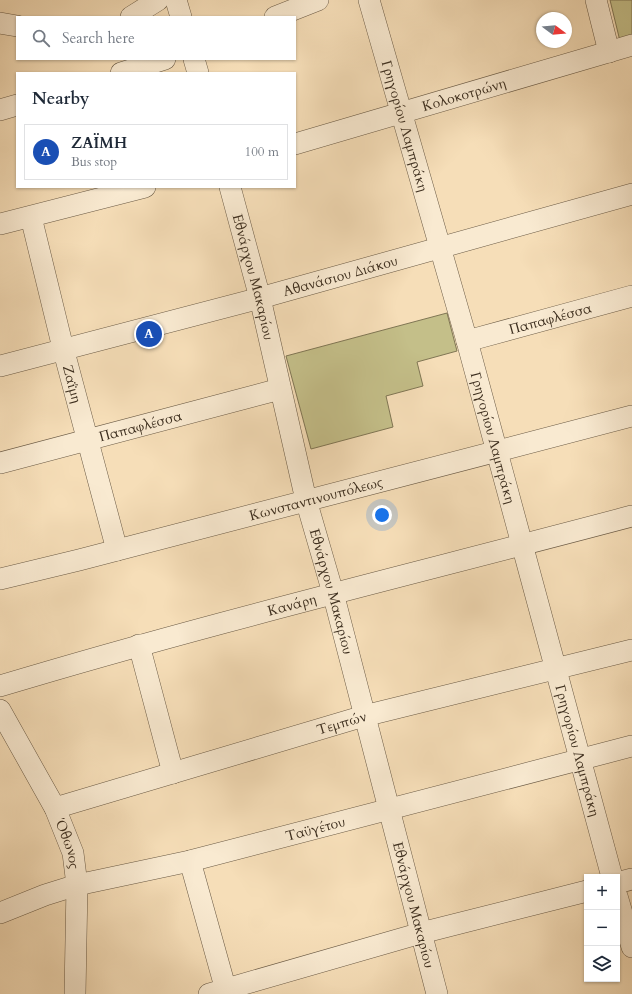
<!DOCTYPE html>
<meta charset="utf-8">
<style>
:root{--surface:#fff;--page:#f2f2f3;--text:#1f2937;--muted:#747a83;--line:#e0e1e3;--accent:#2563eb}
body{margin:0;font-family:Cardo,serif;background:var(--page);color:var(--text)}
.controls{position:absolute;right:12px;bottom:12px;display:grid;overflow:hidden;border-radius:0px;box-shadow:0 1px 3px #0004}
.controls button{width:36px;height:36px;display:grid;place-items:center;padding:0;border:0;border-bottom:1px solid var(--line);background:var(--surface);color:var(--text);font:20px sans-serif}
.compass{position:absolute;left:536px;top:12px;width:36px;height:36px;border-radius:50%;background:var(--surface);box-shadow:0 1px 3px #0004;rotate:106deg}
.you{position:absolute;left:382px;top:515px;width:14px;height:14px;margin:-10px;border:3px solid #fff;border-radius:50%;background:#1a73e8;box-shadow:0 0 0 6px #1a73e833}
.badge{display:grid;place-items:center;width:26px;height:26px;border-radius:50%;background:var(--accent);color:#fff;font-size:13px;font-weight:700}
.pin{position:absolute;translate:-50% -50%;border:2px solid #fff;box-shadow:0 1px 4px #0006}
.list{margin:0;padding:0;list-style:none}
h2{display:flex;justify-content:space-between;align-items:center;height:52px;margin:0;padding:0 16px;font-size:17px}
h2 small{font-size:13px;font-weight:400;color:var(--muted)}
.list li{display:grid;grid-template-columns:26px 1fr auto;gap:12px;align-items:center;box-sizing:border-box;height:56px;margin:0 8px 8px;padding:0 8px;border:1px solid var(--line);border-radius:0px}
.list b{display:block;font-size:15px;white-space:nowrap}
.list p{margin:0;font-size:13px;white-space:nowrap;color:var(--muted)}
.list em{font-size:13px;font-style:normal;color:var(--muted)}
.icon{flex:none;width:22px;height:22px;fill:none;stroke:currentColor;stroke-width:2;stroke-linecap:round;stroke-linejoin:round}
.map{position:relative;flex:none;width:632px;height:994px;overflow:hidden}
.search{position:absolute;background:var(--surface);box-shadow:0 1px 3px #0004;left:16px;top:16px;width:280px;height:44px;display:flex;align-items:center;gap:10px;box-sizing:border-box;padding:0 14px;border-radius:0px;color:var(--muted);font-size:15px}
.panel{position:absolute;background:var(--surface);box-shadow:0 1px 3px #0004;left:16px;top:72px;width:280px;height:116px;border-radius:0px}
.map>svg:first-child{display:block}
.green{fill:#c4bf89;stroke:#807654}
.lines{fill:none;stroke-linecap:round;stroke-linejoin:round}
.street-casing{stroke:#6a5a45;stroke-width:22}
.street{stroke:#f9ead1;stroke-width:21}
.labels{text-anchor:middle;stroke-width:4;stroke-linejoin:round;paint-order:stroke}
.street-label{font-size:14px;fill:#3c2e1f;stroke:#f9ead1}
</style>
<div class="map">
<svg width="632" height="994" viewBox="0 0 632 994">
<rect width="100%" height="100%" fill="#f6deb8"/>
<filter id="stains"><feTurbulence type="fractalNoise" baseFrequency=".005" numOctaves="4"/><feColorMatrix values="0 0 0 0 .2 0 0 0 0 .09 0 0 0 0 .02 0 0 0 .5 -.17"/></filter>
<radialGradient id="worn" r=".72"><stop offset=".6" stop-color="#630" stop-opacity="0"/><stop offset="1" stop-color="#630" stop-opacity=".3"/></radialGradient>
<path class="green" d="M610,0H632V37L621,40L619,37Z
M447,313L457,351L417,362L423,386L386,396L393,427L311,449L286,356Z"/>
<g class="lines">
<g class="street-casing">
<g id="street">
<path d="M176,0L181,17"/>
<path id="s1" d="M369,0L467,341L612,877"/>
<path d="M596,0L609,52"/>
<path d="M131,17L158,0"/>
<path d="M275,17L318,0"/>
<path d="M0,23L17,26"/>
<path d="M194,59L198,73"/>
<path d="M121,73L165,59"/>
<path d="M0,110L17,105"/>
<path id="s2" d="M295,144L632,45"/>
<path id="s3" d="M230,187L260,298L306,500L333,593L437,994"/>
<path id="s4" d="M31,217L63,348L117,550"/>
<path d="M0,224L145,187"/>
<path id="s5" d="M467,341L632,296"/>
<path id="s6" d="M0,366L260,298L632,194"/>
<path id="s7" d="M0,463L280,389"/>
<path id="s8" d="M0,579L79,560L632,416"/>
<path d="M139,645L173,773"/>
<path id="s9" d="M0,686C209,623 421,572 632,516"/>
<path id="s10" d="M0,710L55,808L73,853L77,885L75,994"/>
<path id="s11" d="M55,808L364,716L632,650"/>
<path d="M190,861L227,994"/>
<path d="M617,883L632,879"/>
<path d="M617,896L632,947"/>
<path id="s12" d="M0,913L45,895L77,885L190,861L632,746"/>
<path d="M209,994L421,933L587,891"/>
</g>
</g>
<use href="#street" class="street"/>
</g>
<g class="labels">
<g class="street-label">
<text dy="5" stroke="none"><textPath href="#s2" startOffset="176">Κολοκοτρώνη</textPath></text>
<text dy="5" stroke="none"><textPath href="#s1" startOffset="131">Γρηγορίου Λαμπράκη</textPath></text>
<text dy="5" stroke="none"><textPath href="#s6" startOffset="352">Αθανάσιου Διάκου</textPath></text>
<text dy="5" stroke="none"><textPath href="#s3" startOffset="93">Εθνάρχου Μακαρίου</textPath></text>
<text dy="5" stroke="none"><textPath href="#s5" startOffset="86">Παπαφλέσσα</textPath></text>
<text dy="5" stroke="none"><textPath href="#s4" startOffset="172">Ζαΐμη</textPath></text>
<text dy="5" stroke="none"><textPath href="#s7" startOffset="145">Παπαφλέσσα</textPath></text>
<text dy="5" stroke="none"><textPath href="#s1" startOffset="455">Γρηγορίου Λαμπράκη</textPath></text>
<text dy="5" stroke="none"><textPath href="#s8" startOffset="326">Κωνσταντινουπόλεως</textPath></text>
<text dy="5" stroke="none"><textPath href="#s3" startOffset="417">Εθνάρχου Μακαρίου</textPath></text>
<text dy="5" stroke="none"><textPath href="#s9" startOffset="303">Κανάρη</textPath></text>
<text dy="5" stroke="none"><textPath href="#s11" startOffset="299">Τεμπών</textPath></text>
<text dy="5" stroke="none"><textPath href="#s1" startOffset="779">Γρηγορίου Λαμπράκη</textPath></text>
<text dy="5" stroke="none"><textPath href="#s12" startOffset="327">Ταϋγέτου</textPath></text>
<text dy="5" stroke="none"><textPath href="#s10" startOffset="151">Όθωνος</textPath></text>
<text dy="5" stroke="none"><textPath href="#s3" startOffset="741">Εθνάρχου Μακαρίου</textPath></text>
</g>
</g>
<rect width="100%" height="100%" filter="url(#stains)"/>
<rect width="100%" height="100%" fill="url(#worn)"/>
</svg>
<div class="controls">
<button>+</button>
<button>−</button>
<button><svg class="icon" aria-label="layers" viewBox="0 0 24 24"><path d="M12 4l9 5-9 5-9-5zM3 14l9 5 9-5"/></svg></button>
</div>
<svg class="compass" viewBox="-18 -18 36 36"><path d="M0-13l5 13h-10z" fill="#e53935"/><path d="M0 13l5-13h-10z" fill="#747a83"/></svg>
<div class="you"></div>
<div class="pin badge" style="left:149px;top:334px;background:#1a4fb4">A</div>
<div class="search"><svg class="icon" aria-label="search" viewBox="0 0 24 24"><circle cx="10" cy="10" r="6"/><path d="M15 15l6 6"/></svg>Search here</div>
<section class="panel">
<h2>Nearby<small></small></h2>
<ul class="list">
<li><span class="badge" style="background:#1a4fb4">A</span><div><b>ΖΑΪ́ΜΗ</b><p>Bus stop</p></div><em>100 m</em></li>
</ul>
</section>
</div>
